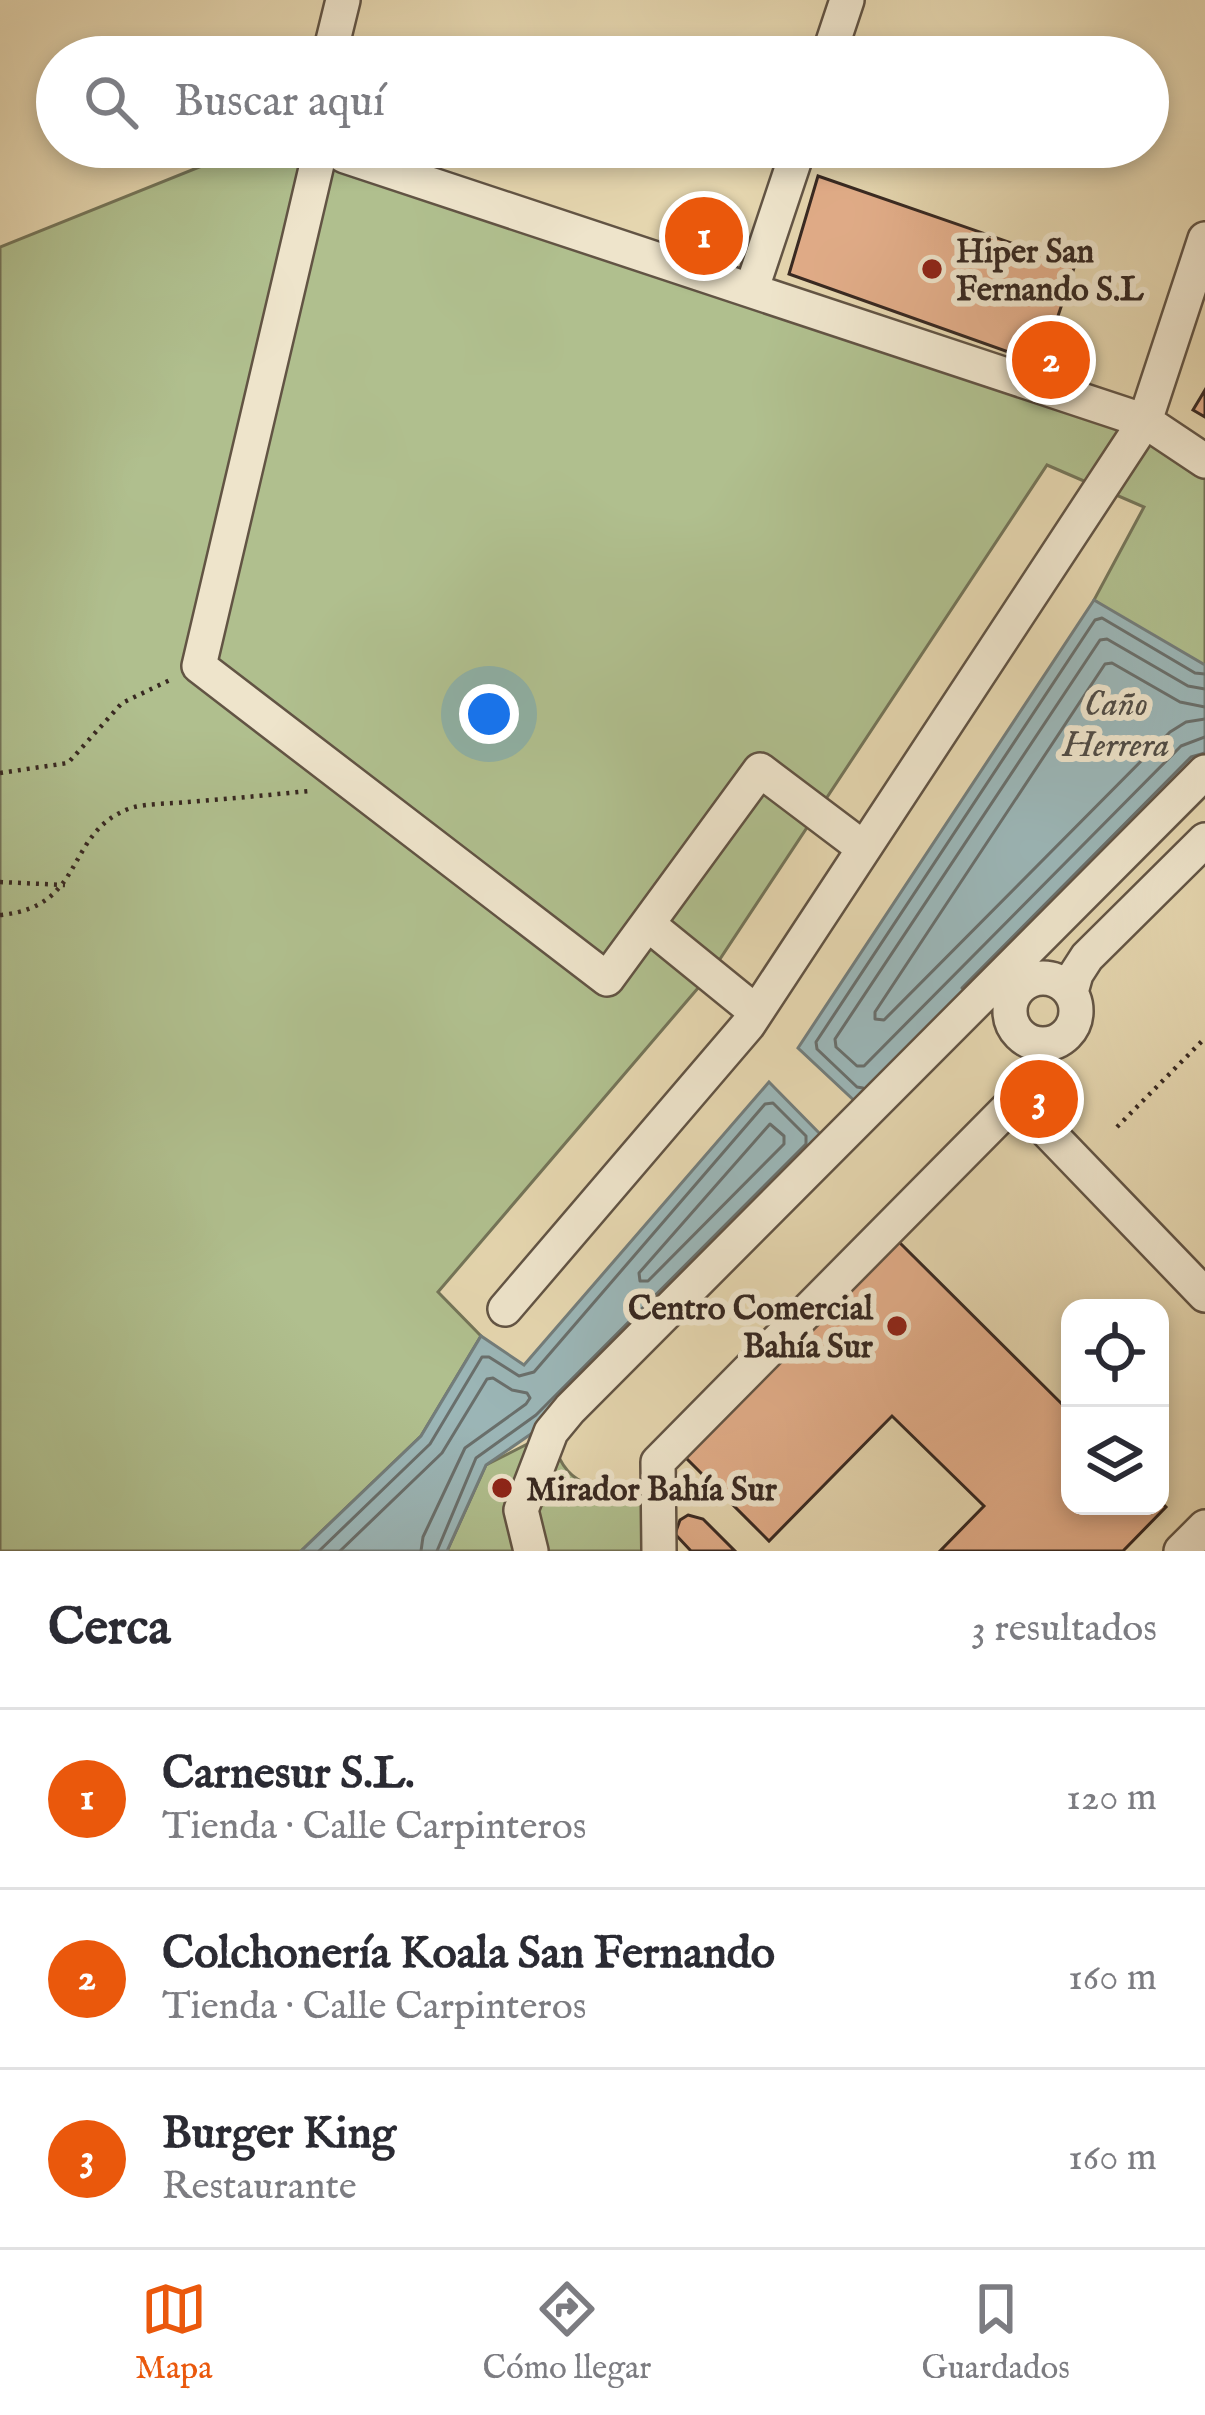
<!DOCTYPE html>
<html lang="es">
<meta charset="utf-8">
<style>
:root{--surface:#fff;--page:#f7f7f7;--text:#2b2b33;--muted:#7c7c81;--line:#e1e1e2;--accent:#ea580c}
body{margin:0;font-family:"IM FELL English",serif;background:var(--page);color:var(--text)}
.controls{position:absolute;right:36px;bottom:36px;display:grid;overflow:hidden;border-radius:24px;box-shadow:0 6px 18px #0003}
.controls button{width:108px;height:108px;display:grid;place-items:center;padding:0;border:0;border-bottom:3px solid var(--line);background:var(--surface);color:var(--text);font:60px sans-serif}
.you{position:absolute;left:489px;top:714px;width:42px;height:42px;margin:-30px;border:9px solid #fff;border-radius:50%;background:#1a73e8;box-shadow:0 0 0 18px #1a73e833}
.badge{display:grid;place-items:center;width:78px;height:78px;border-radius:50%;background:var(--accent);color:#fff;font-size:39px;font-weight:700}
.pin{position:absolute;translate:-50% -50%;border:6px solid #fff;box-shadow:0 3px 12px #0006}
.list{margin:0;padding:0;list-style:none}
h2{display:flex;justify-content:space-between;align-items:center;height:156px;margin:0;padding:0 48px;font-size:51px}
h2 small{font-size:39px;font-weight:400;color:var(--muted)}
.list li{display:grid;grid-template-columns:78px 1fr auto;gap:36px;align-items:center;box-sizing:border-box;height:180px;padding:0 48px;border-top:3px solid var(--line)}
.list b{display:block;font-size:45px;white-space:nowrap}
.list p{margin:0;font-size:39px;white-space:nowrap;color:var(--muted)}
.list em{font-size:39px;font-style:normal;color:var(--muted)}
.icon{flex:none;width:66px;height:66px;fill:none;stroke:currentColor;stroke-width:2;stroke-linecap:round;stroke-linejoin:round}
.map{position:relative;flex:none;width:1205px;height:1551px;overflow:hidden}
.search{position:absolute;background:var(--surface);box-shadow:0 6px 18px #0003;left:36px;right:36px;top:36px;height:132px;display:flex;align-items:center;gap:30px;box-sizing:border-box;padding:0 42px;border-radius:66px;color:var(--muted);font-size:45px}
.sheet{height:696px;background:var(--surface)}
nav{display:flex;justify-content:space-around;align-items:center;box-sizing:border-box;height:168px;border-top:3px solid var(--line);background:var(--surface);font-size:33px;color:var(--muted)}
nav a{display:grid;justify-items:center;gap:6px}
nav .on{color:var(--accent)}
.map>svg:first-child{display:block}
.green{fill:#b0bf8e;stroke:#747458;stroke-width:3}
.water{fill:#9bb6b7;stroke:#737d7b;stroke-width:3}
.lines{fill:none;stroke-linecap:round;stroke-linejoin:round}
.shore{stroke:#696f6c;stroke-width:3}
.building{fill:#e2ad89;stroke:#372821;stroke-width:3}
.minor-casing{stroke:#625444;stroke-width:38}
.path{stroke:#372821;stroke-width:4.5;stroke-dasharray:3 6;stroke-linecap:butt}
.minor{stroke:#eee4cb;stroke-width:33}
.poi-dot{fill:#8f2418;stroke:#eee4cb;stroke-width:4.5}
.labels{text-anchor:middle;stroke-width:12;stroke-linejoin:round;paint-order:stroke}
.poi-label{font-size:33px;font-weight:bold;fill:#372821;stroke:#eee4cb;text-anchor:start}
.water-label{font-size:36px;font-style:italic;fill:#504c46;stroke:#eee4cb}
</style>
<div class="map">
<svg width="1205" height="1551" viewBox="0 0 1205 1551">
<rect width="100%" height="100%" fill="#e5d6af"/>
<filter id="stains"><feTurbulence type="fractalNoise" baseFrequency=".00167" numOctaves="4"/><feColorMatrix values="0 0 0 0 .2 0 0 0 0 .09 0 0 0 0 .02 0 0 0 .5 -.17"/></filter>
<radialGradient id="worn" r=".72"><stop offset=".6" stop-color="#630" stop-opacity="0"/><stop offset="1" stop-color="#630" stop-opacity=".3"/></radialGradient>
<path class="green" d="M249,147H342L1145,421L1205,461V682L1094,600L1144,507L1047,465L710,974L438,1292L481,1336L421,1436L301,1551H0V247Z
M551,1432C562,1490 597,1492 647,1484L646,1551H447L486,1465Z"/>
<path class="water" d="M1094,600L1205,665V760L861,1107L798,1048Z
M769,1082L826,1140L544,1425L486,1465L447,1551H301L421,1436L481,1336L524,1365Z"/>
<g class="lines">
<path class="shore" d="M1205,689L1188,686L1107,639L1100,640L835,1039L836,1047L857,1066H864L1181,746L1205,737
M1205,707L1180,702L1112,663L1105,664L875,1012V1019L884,1020L1170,732L1186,722L1205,719
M962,988L1191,757L1205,753
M863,1088L857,1087L817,1049L816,1042L1095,620L1102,618L1195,673L1205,674
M770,1124L784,1136V1144L648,1281H640L639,1273Z
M319,1551L430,1444L482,1357H489L519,1376L534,1372L765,1104L773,1103L806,1136V1144L536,1415L476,1458L437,1551
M340,1551L442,1453L487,1379L493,1378L512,1390L527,1393L530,1398L526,1404L465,1448L423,1537L421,1551"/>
</g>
<path class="building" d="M818,176L1075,265L1042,364L789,274Z
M1205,390V417L1193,410Z
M896,1239L1070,1412V1506H1160V1501L1166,1507L1123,1551H940L984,1506L892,1416L769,1541L683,1455Z
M688,1515L703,1519L735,1551H691L675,1534L680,1520Z"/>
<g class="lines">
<g class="minor-casing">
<path id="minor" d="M329,57L343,0
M828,57L847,0
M321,147L199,666L607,979L760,770L862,847
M330,147L345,156L1145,421L1205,461
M752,288L799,147
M649,925L756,1012
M1010 1011a33 33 0 1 1 66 0a33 33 0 1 1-66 0Z
M1071,992L1076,974L1087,957L1205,840
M505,1309L748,1025L1145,421L1205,239
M531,1551L521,1510L551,1432L570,1409L1205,772
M659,1551L658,1462L1014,1102L1023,1106L1205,1295
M1181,1551L1205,1527"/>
</g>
<path class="path" d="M0,773L68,763L122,703L172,679
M0,882L65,885
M0,915C88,907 63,832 131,808C147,803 170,804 187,802C228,799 268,795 309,791
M1117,1127L1205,1038"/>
<use href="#minor" class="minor"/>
</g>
<g class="poi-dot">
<circle cx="932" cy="269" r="12"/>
<circle cx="897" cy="1326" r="12"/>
<circle cx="502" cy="1488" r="12"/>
</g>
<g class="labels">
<g class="poi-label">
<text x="956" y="262">Hiper San<tspan x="956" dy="38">Fernando S.L</tspan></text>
<text x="873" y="1319" text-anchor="end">Centro Comercial<tspan x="873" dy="38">Bahía Sur</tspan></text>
<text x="526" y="1500">Mirador Bahía Sur</text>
</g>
<g class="water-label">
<text x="1116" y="715">Caño<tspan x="1116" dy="41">Herrera</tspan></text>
</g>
</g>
<rect width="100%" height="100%" filter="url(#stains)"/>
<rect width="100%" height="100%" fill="url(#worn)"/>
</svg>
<div class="controls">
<button><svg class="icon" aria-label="locate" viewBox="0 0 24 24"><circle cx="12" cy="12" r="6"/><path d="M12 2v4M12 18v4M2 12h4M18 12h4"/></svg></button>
<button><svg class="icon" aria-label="layers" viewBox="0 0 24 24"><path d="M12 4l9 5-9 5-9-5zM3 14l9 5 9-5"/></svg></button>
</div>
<div class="you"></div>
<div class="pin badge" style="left:704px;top:236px">1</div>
<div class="pin badge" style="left:1051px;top:360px">2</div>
<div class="pin badge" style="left:1039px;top:1099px">3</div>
<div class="search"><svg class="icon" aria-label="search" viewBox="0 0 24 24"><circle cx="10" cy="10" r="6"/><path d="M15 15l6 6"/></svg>Buscar aquí</div>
</div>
<section class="sheet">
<h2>Cerca<small>3 resultados</small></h2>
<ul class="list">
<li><span class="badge">1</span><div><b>Carnesur S.L.</b><p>Tienda · Calle Carpinteros</p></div><em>120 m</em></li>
<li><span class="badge">2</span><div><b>Colchonería Koala San Fernando</b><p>Tienda · Calle Carpinteros</p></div><em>160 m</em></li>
<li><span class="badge">3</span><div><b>Burger King</b><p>Restaurante</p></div><em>160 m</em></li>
</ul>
</section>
<nav>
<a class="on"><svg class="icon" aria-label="map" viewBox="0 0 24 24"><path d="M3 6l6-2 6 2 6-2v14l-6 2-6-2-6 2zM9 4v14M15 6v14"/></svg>Mapa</a>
<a><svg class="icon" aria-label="directions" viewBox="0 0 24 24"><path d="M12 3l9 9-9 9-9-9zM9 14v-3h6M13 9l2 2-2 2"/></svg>Cómo llegar</a>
<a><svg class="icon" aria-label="saved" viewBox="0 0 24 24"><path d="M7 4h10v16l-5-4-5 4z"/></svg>Guardados</a>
</nav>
